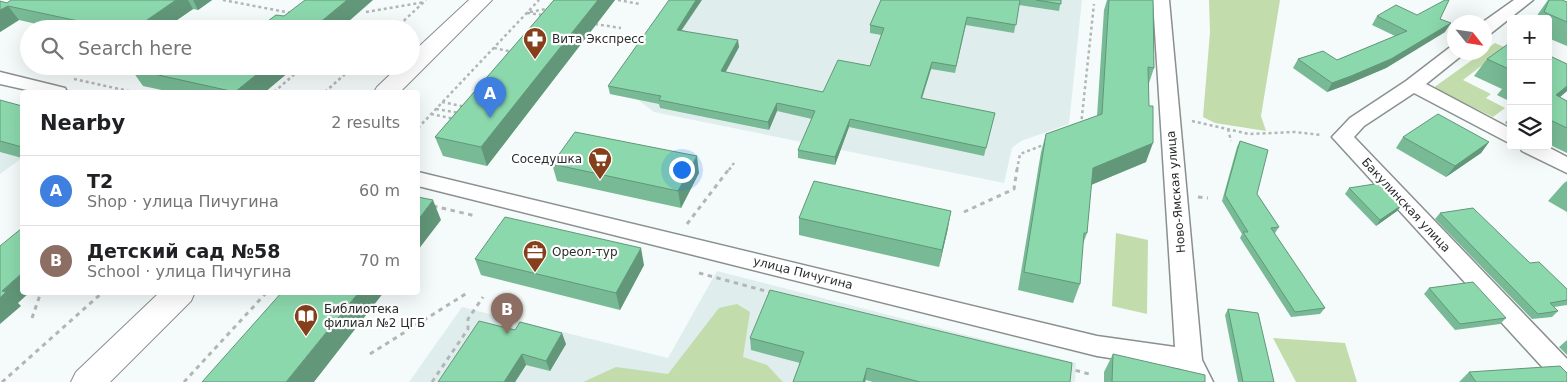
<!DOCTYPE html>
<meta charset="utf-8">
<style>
:root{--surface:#fff;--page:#f2f2f2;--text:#202124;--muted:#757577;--line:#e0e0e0;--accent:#853f1a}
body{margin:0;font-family:"DejaVu Sans",sans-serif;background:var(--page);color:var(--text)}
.controls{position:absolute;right:15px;top:15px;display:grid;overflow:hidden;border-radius:5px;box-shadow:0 5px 20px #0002}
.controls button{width:45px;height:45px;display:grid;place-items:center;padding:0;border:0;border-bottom:1px solid var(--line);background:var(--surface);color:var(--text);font:25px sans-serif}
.compass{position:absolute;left:1447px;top:15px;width:45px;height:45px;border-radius:50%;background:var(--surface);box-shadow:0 5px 20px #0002;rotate:120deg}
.you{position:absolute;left:681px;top:169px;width:18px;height:18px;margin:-12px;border:4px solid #fff;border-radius:50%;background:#1a73e8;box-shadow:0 0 0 8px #1a73e833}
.badge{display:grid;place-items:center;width:32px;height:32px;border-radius:50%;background:var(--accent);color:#fff;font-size:16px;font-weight:700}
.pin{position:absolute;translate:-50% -41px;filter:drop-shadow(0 1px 2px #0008)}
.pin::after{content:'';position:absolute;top:26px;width:18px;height:15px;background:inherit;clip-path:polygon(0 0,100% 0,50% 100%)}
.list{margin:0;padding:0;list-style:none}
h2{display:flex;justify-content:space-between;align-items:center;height:65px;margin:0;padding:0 20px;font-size:21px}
h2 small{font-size:16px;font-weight:400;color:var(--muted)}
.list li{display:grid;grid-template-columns:32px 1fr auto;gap:15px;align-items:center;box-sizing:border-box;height:70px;padding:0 20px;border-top:1px solid var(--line)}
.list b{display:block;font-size:19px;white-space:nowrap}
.list p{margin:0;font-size:16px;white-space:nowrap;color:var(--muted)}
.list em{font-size:16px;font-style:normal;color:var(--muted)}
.icon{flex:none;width:28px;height:28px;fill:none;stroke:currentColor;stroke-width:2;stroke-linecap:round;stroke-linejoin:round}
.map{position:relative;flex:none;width:1567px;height:382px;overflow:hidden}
.search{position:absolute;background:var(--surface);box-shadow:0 5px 20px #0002;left:20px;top:20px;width:400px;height:55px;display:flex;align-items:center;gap:12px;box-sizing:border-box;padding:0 18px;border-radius:28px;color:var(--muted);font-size:19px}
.panel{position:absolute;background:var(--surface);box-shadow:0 5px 20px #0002;left:20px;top:90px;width:400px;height:205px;border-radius:5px}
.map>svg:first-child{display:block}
.built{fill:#dfeeec}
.green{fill:#c3dcac}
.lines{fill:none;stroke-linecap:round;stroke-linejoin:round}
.street-casing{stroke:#8a908f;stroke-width:3}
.primary-casing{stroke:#8a908f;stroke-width:2}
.path-far1{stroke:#b2b7b6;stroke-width:2.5;stroke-dasharray:3 3;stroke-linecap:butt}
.path{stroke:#b2b7b6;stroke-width:3;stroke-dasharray:4.5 4.5;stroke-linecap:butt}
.street{fill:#fff;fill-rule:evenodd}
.primary{fill:#fff;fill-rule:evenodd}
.wall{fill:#78ba95}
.shaded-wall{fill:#629779}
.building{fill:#8cd8ad;stroke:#629779}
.labels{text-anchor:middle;stroke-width:4.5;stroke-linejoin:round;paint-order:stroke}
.poi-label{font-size:12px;fill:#2b2d2d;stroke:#fff;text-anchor:start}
.street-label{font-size:12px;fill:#2b2d2d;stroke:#fff}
</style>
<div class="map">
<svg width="1567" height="382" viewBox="0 0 1567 382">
<rect width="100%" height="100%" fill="#f5fbfa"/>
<path class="built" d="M675,0H1082L1069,124L1021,141L1012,148L1004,183L654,112L637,99L610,94Z
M0,102L22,108V158L0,174Z
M717,271L1076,363L1075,382H409L462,307L668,358Z"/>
<path class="green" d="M1209,0H1280L1261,116L1266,131L1215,123L1203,117L1210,32Z
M1495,43L1511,50L1493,57L1463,80L1491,94L1486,98L1505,108L1493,117L1433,88L1482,53L1484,52L1485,50Z
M1116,233L1148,240L1147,314L1112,306Z
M737,304L750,312L743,357L767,365L783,382H583L616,367L668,374L719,308Z
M1273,338L1345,343L1357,382H1296Z"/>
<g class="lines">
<g class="street-casing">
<path id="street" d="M1153,0H1169L1202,360L1213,382H1187L1181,369L1097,356L418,186V172L1097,336L1175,347Z
M1514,0H1533L1490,34L1484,35L1483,22Z
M1454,47V52H1464L1461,56L1426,84L1511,129V144L1414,93L1364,126L1354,137L1567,359V382H1556L1332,137L1350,118L1406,81L1449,48Z
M0,72L65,88L67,92H36L0,84Z
M1519,146H1546L1567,157V173L1522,151Z"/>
</g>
<g class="primary-casing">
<path id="primary" d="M469,0H492L400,92H374L377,87L399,66H411V54Z
M160,292H195L191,301L110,382H71L76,372Z"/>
</g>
<path class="path-far1" d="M223,0L291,13
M618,0L640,4
M366,12L425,2
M530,12L551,8
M527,13L544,15
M595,24L621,28
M348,29L352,25
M395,29L426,0
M494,48L513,52
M74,79L133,92
M274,92L304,66
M325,92L354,66
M442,102L466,107
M436,109L460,113
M431,114L455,119
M1192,121L1249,134L1295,132L1321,135
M1081,125L1094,4
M418,128L539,0
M1228,129L1231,141
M729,170L734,163
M1017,170L1020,154L1046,144"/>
<path class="path" d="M1198,197L1208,198
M433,206L476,216
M964,212L1014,189L1017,169
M687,224L729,169
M699,273L773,293
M32,318L41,292
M370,354L467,293
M1067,368L1093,375
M2,382L103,292
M184,382L267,292
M432,382L468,329V319L483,297"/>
<use href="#street" class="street"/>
<use href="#primary" class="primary"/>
</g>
<path class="wall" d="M11,0H212L198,10L193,9L164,29H58L19,20L0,32L7,3Z
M554,0H615L487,166L443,156L435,137Z
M881,0H1061L1059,11L1019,5L1014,33L966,25L955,73L931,69L922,99L995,113L984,156L849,127L835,165L798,158V150L812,119L777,111L769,130L660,108L659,104L610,94L608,86L682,30L739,47L725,72L823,92L870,66L881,35L870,33V25Z
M1107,0H1153L1154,68L1149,83L1146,162L1091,185L1087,233L1083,244L1080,284L1073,303L1018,290L1041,152L1046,134L1097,116L1104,10Z
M1548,0H1562L1567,2V46L1548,38V19H1536L1538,14Z
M1417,15L1440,19L1445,32L1386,68L1346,85L1327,92L1293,68L1298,59L1337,60L1395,36L1372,25L1377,16Z
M1511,45V102L1497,95L1502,89L1474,76L1487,59Z
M1548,55L1567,91L1560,97L1567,101V153L1548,144Z
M135,66H296L265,92H171L143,86L131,69Z
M0,100L22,106V158L0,152Z
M1511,115V126L1505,123Z
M1403,137L1489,142L1481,153L1446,177L1396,148Z
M1240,141L1257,194L1279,227L1275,233H1274L1325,308L1320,314L1291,317L1240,238L1242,234L1222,201L1237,147Z
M552,164L699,173L681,208L557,181Z
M1567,181V212L1548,201L1564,183Z
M1349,188L1402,205L1397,211L1376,226L1345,194Z
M1440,213L1530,263L1567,289V305L1554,307L1558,311L1552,317L1532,319L1435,219Z
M799,218L948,228L939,267L799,235Z
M475,259L644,265L620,310L481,275Z
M1429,288L1506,318L1500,324L1455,330L1424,294Z
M1228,309L1274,382H1238L1225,315Z
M515,330L566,344L550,371L526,365L515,382H438Z
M750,338L1070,382H873L866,380L865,382H793L800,363L751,350Z
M1567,340V355L1559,347Z
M1113,354L1205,382H1104V372Z
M1469,372L1567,382H1459Z"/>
<path class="shaded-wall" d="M176,0H188L193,9L164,29H134Z
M193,0H212L198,10Z
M347,0H373L340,29H312Z
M598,0H615L487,166L481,147Z
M696,0H702L677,37V30Z
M8,6L19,20L0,32V10Z
M1451,23L1445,32L1386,68L1346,85L1327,92L1332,83Z
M738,40L739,47L722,79L721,71Z
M932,62L931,69L919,106L921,98Z
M267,66H296L265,92H235Z
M1567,86V91L1548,107L1556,95Z
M777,103V111L769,130L768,122Z
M850,119L849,127L835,165V157Z
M1489,142L1481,153L1446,177L1455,166Z
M1153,143L1146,162L1086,187L1093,168Z
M697,156L699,173L681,208L678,191Z
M433,200L441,220L418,250V220Z
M1402,205L1397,211L1376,226L1380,220Z
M951,211L948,228L939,267L942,250Z
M641,248L644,265L620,310L616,293Z
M22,273V292H30L18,303L21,306L0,324V298L2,291Z
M359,292H384L314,382H286Z
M562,333L566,344L550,371L546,361Z
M522,354L526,365L515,382H504Z
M867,368L865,382H863Z"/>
<path class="building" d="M11,0H176L134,29H116L8,6L0,10V1L7,3Z
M305,0H347L312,29H257L276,15L284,16Z
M554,0H598L481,147L435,137Z
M669,0H696L677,30L738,40L721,71L823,92L838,60L870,66L884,28L870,25L881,0H1020L1016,25L967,17L956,66L932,62L921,98L995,113L986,148L850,119L835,157L798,150L815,111L777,103L768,122L659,100L661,96L608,86Z
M1036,0H1061V4Z
M1109,0H1153L1154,68L1148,67L1149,106H1153V143L1093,168L1087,233H1084L1080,284L1024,272L1046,134L1102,114Z
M1445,0H1449L1440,19L1451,23L1391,59L1351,76L1332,83L1298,59L1323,51L1337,60L1407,31L1377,16L1396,5L1417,15Z
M1549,0H1562L1567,2V22L1544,12Z
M1508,44L1511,45V70L1487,59Z
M1548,55L1567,64V86L1556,95L1567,101V128L1548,119Z
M135,66H267L235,92L131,69Z
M0,100L22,106V147L0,141Z
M1438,114L1489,142L1455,166L1403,137Z
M575,132L697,156L678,191L552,164Z
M1240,141L1268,150L1257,194L1279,227L1271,228L1325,308L1295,312L1243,232H1248L1225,195Z
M814,181L951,211L942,250L799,218Z
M1381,183L1402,205L1380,220L1349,188Z
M418,197L433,200L418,220Z
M1473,208L1530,263L1539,262L1567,289V300L1550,303L1558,311L1538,314L1440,213Z
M505,217L641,248L616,293L475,259Z
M22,228V273L2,291L6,292L0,298V246Z
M1473,282L1506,318L1460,324L1429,288Z
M770,290L1072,363L1070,382H920L867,368L863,382H793L804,352L750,338Z
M282,292H359L286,382H202Z
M1228,309L1258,313L1274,382H1243Z
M479,321L515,330L520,322L562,333L546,361L522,354L504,382H438Z
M1113,354L1205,375V382H1112Z
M1560,366L1567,373V382H1476L1469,372Z"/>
<defs>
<g id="pharmacy-pin" transform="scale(1.25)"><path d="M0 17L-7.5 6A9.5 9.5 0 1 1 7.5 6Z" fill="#853f1a" stroke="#fff"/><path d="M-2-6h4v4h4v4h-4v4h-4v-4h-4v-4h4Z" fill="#fff"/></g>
<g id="supermarket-pin" transform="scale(1.25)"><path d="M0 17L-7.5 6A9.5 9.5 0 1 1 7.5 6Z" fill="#853f1a" stroke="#fff"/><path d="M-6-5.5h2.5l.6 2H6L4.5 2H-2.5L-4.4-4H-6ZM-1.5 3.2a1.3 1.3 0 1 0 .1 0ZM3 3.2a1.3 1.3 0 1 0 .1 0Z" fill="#fff"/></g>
<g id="office-pin" transform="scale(1.25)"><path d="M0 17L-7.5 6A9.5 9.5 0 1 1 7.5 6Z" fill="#853f1a" stroke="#fff"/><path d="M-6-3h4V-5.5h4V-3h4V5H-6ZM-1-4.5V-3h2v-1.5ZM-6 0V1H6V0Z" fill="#fff"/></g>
<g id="library-pin" transform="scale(1.25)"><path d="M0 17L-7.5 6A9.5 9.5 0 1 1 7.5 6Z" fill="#853f1a" stroke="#fff"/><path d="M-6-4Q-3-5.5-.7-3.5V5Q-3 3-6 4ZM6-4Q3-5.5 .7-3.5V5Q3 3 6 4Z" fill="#fff"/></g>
</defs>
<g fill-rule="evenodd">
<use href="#pharmacy-pin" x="535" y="39"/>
<use href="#supermarket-pin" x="600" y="159"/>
<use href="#office-pin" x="535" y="252"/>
<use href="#library-pin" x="306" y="316"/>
</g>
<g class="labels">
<g class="poi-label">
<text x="552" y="43">Вита Экспресс</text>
<text x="582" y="163" text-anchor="end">Соседушка</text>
<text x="552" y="256">Ореол-тур</text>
<text x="324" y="313">Библиотека<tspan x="324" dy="14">филиал №2 ЦГБ</tspan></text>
</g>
<g class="street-label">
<text transform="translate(1176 192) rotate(-95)" y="4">Ново-Ямская улица</text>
<text transform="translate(1406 205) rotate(47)" y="4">Бакулинская улица</text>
<text transform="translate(803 273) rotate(14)" y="4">улица Пичугина</text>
</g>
</g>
</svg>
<div class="controls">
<button>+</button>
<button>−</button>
<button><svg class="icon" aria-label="layers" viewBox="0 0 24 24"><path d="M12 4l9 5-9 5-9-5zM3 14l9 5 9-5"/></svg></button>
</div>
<svg class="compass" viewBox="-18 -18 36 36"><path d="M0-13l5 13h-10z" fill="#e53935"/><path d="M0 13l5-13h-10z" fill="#757577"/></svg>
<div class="you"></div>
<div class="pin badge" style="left:490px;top:118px;background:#3f7fe0">A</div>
<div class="pin badge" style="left:507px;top:334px;background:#8d6e63">B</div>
<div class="search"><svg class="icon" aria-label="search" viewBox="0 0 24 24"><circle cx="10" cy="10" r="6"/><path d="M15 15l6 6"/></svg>Search here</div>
<section class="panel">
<h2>Nearby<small>2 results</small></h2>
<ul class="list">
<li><span class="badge" style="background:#3f7fe0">A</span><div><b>T2</b><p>Shop · улица Пичугина</p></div><em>60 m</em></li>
<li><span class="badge" style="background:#8d6e63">B</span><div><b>Детский сад №58</b><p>School · улица Пичугина</p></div><em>70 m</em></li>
</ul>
</section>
</div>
